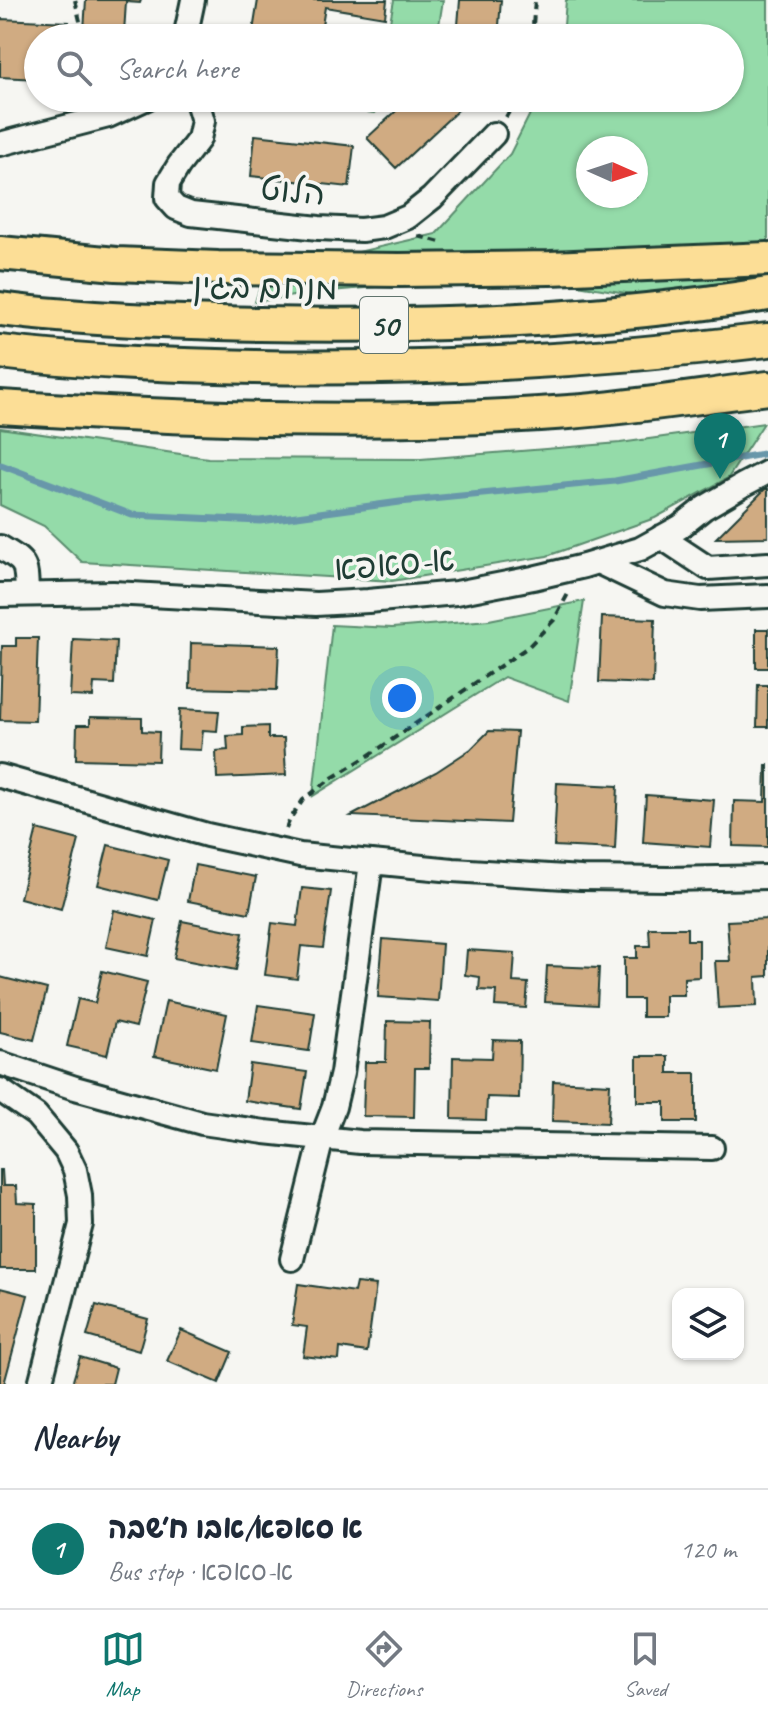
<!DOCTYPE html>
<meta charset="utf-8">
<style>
:root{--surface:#fff;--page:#f6f6f7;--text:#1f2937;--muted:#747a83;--line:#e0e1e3;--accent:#0f766e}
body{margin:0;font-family:Caveat,"Playpen Sans Hebrew",sans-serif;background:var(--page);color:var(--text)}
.controls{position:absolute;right:24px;bottom:24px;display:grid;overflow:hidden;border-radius:16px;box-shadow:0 2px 6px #0004}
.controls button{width:72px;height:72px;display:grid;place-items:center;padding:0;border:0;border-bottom:2px solid var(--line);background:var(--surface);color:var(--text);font:40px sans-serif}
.compass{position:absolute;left:576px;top:136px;width:72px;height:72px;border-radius:50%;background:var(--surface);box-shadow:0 2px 6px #0004;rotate:93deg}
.you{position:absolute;left:402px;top:698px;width:28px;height:28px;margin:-20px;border:6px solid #fff;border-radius:50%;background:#1a73e8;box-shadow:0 0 0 12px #1a73e833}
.badge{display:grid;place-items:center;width:52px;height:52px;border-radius:50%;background:var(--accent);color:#fff;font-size:26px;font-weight:700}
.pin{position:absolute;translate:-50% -66px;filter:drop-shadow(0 2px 4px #0008)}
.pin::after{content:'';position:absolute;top:42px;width:28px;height:24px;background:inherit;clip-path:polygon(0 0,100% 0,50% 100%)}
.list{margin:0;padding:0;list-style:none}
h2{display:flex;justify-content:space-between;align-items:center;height:104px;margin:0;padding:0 32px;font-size:34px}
h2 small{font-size:26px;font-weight:400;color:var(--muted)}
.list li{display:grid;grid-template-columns:52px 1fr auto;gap:24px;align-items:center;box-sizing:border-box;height:120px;padding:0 32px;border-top:2px solid var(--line)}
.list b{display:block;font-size:30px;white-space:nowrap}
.list p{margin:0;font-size:26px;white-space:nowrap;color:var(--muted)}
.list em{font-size:26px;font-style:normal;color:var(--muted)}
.icon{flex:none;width:44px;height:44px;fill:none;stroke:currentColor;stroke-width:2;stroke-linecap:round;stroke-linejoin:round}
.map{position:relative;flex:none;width:768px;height:1384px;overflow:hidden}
.search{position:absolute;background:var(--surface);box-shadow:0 2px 6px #0004;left:24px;right:24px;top:24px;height:88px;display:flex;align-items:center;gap:20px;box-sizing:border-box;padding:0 28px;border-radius:44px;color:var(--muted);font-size:30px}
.sheet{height:224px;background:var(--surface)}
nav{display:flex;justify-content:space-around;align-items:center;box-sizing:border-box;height:112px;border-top:2px solid var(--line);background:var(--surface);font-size:22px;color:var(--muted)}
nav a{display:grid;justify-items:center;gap:4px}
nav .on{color:var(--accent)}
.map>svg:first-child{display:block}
.green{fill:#94dba9;stroke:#5a8c6e;stroke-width:2;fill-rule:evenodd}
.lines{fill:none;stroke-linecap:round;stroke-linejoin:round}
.stream{stroke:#6797aa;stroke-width:7}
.building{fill:#d0ab82;stroke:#1f3d34;stroke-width:2}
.minor-casing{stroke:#1f3d34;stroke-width:28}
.highway-casing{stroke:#1f3d34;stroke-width:38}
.path{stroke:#1f3d34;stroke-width:4;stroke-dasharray:8 6;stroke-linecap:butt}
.minor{stroke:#f6f6f2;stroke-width:22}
.highway{stroke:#fcde96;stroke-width:32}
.labels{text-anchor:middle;stroke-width:7;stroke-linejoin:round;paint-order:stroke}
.shield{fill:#f6f6f2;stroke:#60746d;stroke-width:2}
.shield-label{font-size:32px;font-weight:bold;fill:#1f3d34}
.street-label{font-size:34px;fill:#1f3d34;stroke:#f6f6f2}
</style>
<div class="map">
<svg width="768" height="1384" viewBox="0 0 768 1384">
<rect width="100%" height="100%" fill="#f6f6f2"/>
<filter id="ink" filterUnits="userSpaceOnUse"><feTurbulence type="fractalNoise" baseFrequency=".0125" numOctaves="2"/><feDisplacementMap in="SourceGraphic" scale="16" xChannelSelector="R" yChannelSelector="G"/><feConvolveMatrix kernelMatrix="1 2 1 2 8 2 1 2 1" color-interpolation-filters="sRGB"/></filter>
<g filter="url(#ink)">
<path class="green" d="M394,0H443L437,38H387Z
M566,0H768V298L711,307L517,275L319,292L255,302L271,253L341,256L436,234L510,154L538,98H730V38H563ZM588,148H636V196H588Z
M325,98H388L374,113L324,107Z
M764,423L728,478L655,518L547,556L392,581L82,562L44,526L0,505V428L208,458L421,459L620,443Z
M584,601L569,701L504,677L313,796L332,625L392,628L489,620Z"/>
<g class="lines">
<path class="stream" d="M1,465L132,515L260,521L400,502L615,481L768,453"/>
</g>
<path class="building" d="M86,0H141L140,3L126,2L124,33L84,30Z
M258,0H387L385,17L325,7L320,38L252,37Z
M460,0H501L498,38H457Z
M0,19L69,22L68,38H38V79L0,77Z
M410,98H471L396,168L367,138Z
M255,135L354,146L349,187L251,176Z
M765,489H768V537L716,538Z
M602,617L655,619L653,684L599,682Z
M756,629H768V668H756Z
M16,638H38L35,721L0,720L2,646H16Z
M73,639L116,641L114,684L94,683L93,697L70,696Z
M191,643L279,646L277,690L190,688Z
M758,685H768V727H757Z
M180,709L219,711L217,731L203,730L201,750L178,749Z
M90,717L142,718V731L159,732L158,761L76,759L77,725H90Z
M268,726V738H284L286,775L217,778L216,751L228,750L227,736L243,735V727Z
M489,731L517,732L509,823L351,816L436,772L471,749Z
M766,765H768V847L733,846L734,801L765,802Z
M557,783L618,786L615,849L554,846Z
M646,795L714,800L710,847L643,842Z
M37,829L79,840L61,909L20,898Z
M108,845L168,860L158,900L98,885Z
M195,865L256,877L249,913L188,901Z
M302,888L331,891L323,948L301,946L297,979L265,975L272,923L297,926Z
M114,910L156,920L148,956L106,947Z
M768,919V976L756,977L757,1006L718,1008L715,961H730L727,921Z
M182,921L243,933L236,970L174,958Z
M649,928H687V940H699V977L684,978V995H665V1017H642V999H624V958H637V946H650Z
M383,939L442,944L438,1001L378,997Z
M467,950L515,953L513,982L528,983L526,1008L495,1006L496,991L479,990L480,977L465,975Z
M547,966L599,968L597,1005L545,1002Z
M102,971L147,982L136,1027L115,1022L107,1055L67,1046L78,999L95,1003Z
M0,977L47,989L34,1040L0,1032Z
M166,1001L227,1014L216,1069L154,1056Z
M258,1005L315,1013L309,1051L252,1043Z
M387,1021L430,1022L429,1068H415L414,1117L363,1116L365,1062H386Z
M493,1040L520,1041L519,1098L487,1097L486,1120L452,1119L453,1057L492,1058Z
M637,1056H668V1073H696V1122H665V1102H637Z
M250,1064L307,1072L301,1109L245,1101Z
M553,1081L610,1084L608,1123L552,1121Z
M0,1170H2L3,1186H16L17,1203L36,1204V1269H0Z
M356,1283L376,1285L367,1352L340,1348L339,1360L303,1356L307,1327L292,1325L298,1284L354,1292Z
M0,1288L28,1295L4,1384H0Z
M96,1305L148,1319L139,1351L87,1336Z
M181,1330L232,1352L219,1383L167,1361Z
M80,1357L116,1368L112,1384H72Z"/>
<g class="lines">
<g class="minor-casing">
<path id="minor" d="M185,38L193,0
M196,98L203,121L199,139L179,165L168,183L167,198L176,208L191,214L319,228L361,230L384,227L408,217L432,198L494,134
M0,144L108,116L147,98
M661,537L708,568L768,564
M0,547C27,563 26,563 27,594
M598,562L665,594L700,599L768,596
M0,595L113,593L316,604L368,601L456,593L533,578L584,566L640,549L680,527L704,508L743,485L768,472
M0,776L207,835L300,855L453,870L581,878L668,879L768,877
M0,1063L75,1088L202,1123L265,1132L360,1142L712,1148
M0,1090L36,1115L66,1151L75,1170L80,1195L81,1224L40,1384
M292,1259L322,1138L334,1107L342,1073L371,863"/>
</g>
<g class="highway-casing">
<path id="highway" d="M0,253L116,264L218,268L400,270L550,268L768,259
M0,309C86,320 173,322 260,324C430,327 600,321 768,294
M0,352C84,362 169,365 254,367C426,370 598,361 768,340
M0,407C189,419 380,426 569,412C636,407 702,396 768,388"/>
</g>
<path class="path" d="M75,0L84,38
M532,38L535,0
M506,117L517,98
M418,236L440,242
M286,829L290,819L303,800L332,778L368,756L528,647L554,620L569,592"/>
<use href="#minor" class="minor"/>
<use href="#highway" class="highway"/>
</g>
</g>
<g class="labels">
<rect class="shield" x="360" y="297" width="48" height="56" rx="6"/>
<g class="shield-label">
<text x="384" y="336">50</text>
</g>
<g class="street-label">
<text transform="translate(293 190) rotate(5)" y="12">הלוט</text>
<text transform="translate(265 286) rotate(1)" y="12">מנחם בגין</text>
<text transform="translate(394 563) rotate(-5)" y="12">א-סאפא</text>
</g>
</g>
</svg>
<div class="controls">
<button><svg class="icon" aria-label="layers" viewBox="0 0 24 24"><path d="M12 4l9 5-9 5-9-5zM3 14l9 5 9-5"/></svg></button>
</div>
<svg class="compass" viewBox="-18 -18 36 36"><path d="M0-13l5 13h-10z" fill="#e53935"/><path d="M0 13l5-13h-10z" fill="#747a83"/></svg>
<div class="you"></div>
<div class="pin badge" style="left:720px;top:479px">1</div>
<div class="search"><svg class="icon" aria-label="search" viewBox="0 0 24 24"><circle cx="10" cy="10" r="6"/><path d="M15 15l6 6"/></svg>Search here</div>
</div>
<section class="sheet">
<h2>Nearby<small></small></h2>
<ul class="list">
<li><span class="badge">1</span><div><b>א סאפא/אבו ח׳שבה</b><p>Bus stop · א-סאפא</p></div><em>120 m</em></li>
</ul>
</section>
<nav>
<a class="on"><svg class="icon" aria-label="map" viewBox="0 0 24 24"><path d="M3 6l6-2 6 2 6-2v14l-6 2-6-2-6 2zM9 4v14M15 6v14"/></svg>Map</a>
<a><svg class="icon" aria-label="directions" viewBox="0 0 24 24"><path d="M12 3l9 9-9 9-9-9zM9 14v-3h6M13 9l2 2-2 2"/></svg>Directions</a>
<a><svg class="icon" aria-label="saved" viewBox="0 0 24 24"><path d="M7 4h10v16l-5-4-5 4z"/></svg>Saved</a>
</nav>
